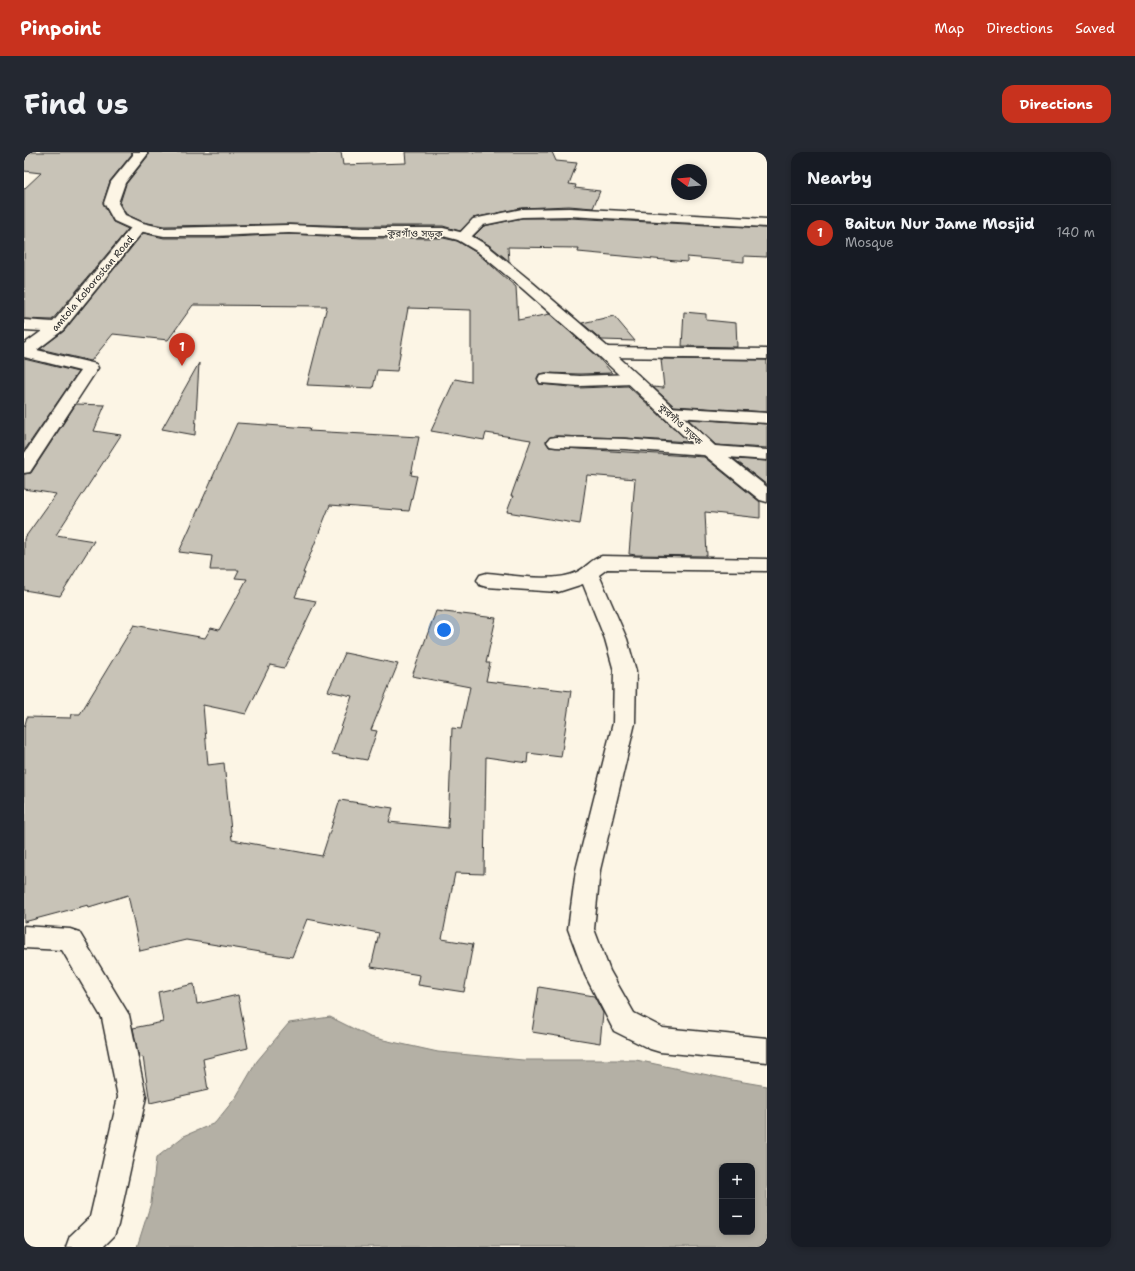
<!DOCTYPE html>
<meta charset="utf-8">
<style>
:root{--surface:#171b24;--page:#242831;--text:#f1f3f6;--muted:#9ea1a6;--line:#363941;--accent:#c8321e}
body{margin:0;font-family:"Shantell Sans","Noto Sans Bengali",sans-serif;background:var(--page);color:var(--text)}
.controls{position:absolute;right:12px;bottom:12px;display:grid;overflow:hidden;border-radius:8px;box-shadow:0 2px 6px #0003}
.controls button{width:36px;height:36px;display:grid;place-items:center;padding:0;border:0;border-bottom:1px solid var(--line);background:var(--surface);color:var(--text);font:20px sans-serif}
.compass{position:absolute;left:647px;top:12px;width:36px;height:36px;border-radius:50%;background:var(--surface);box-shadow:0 2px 6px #0003;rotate:286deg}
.you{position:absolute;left:420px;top:478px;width:14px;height:14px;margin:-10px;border:3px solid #fff;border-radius:50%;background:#1a73e8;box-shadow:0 0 0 6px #1a73e833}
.badge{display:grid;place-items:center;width:26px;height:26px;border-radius:50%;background:var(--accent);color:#fff;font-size:13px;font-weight:700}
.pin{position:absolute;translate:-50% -33px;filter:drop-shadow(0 1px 2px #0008)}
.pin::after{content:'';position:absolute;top:21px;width:14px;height:12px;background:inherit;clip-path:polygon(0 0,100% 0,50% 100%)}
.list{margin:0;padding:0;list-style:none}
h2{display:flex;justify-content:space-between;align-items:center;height:52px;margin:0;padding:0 16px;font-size:17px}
h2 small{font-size:13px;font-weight:400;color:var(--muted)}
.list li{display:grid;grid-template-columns:26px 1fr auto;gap:12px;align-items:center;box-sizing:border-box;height:56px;padding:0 16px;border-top:1px solid var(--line)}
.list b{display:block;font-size:15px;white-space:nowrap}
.list p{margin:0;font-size:13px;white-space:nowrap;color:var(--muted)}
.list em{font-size:13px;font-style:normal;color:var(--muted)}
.map{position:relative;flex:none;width:743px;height:1095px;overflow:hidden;border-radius:12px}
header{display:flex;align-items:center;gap:24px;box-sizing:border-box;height:56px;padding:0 20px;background:var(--accent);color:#fff}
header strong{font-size:19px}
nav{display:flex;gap:22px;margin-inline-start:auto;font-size:14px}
.intro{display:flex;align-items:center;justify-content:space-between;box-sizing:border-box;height:96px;padding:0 24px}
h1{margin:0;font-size:28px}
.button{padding:10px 18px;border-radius:12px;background:var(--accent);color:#fff;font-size:14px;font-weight:700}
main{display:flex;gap:24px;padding:0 24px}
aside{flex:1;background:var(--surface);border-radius:12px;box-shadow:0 2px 6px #0003}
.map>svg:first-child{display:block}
.water{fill:#b4b0a5;stroke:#7d7b74;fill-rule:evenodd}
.building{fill:#c8c3b7;stroke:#2b2b2b}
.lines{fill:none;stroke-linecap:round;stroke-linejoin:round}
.street-casing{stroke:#2b2b2b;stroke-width:3}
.secondary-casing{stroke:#2b2b2b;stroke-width:3}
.street{fill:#fcf5e5;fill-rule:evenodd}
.secondary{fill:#fcf5e5;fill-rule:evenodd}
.labels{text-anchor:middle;stroke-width:3.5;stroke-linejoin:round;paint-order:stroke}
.far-street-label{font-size:10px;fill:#2b2b2b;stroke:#fcf5e5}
</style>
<header>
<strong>Pinpoint</strong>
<nav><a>Map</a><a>Directions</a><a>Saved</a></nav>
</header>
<div class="intro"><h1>Find us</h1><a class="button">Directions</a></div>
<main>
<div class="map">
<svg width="743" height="1095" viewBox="0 0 743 1095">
<rect width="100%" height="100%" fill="#fcf5e5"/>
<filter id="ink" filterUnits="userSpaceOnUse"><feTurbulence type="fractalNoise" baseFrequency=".025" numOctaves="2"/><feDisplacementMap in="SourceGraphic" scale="8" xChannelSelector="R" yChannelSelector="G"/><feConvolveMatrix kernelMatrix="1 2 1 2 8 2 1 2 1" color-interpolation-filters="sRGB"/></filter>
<g filter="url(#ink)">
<path class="water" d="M306,865L346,885L414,900L499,908H612L708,928L743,934V1095H113L127,1051L132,1006L160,984L191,971L212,945L233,909L265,871ZM698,1014H728V1080H698Z"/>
<path class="building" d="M0,0H108V2L86,29L79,51L89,70L104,77L28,168L0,167V37L17,21L0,19Z
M124,0H317L319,13L382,11L381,0H528L532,9L553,11L545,32L552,33L551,36L576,39L569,56L545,54L498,56L449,66L436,79L419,74H337L265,72L140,74L119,70L102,62L96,51L102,32L124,4Z
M498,66H545L743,76V105L720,104V110L663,105V110L554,100L555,96L484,95L485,109L465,93L450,84L460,74Z
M119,81L140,86H190L265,82L337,86H419L433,89L453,101L492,135L494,168L526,162L573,204L588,221L556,222L522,221L515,222L513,226L515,232L556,236L604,234L665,290L601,286L532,284L526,285L522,289L525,295L680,305L736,350V366L681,360L683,404L612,403L605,402L611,327L563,323L556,372L483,360L489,344H487L507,288L462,281L460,288L407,279L431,227L447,230V158L384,156L373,219L353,218L349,236L283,233L303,154L169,153L144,188L89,182L67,209L16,197L40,179Z
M660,160L682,162V168L712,171L713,195L658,194Z
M590,164L611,189L578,188L558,171Z
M0,207L54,220L0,299Z
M637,207L743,208V260L650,254L629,235L640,236Z
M175,211L171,283L138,277Z
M52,252L81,253L70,279L97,283L32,383L70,389L36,444L0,438V387L32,342L0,337V322L7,321Z
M664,267L743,272V296L692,293Z
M213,271L286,276L285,279L395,285L387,323L393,324L385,359L306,353L279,421H281L271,445L292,449L260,516L246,513L222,562L179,553L184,613L200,611L208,688L298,704L316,648L369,656L365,670L424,676L428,576L437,577L446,535L388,524L412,459L472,466L462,511H466L462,529L547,539L537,605L504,601L503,611L462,605L460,722L431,721L418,787L449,792L440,840L394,833L396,823L347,815L355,781L283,767L268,805L162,788L116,799L104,743L65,755L64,753L0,770V576L3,565L47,566L48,562H56L110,473L181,486L187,476L195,478L223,427L211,426L215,418H186L188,404L155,400Z
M710,307L743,309V333Z
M321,501L374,512L347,578L353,579L343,608L308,602L328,544L304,539Z
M170,832L173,852L214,843L224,896L179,907L184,938L126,951L119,905L115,906L109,876L139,870L134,840Z
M515,835L570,844L579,861L576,891L508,880Z"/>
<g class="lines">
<g class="street-casing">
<path id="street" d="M545,56L743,67V75L545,64L498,65L459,73L444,88L439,89L434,88L432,85L449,67L498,57Z
M115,71L120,72L122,75L120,78L39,178L13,198L72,212L74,216L6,320L0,321V302L56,219L0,205V192L18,179L0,178V168L29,170L110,72Z
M580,195L743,197V207L580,205L574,203L572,200L574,197Z
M522,222L556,224L608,222L614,223L616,227L614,231L608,232L556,234L516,231L514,227L516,223Z
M644,255L743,261V271L638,264L635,260L638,256Z
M532,285L601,287L743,298V308L601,297L532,295L526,294L523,290L526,286Z
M578,404L743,407V419L583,417L575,423L603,487L612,519L611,571L576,718L570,777L586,819L610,861L639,876L743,886V910L636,900L626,897L590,879L561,823L544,777L552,718L589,571L590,519L581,487L559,432L534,440L463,435L456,433L453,428L456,423L463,421C487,423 531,431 553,420C562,416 567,407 578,404Z
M0,774L46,777L55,780L105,863L122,945L94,1073L90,1084L79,1095H42L46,1084L66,1065L94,945L78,866L38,798L0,796Z"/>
</g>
<g class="secondary-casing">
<path id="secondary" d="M109,0H123V3L101,31L94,51L101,63L119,71L140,76L265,73L337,76H419L444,82L464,94L509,131L586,197L691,294L743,335V350L736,348L679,302L574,203L499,137L454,100L434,88L419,84H337L265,81L190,84H140L110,78L90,69L80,51L87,30L109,3Z"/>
</g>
<use href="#street" class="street"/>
<use href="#secondary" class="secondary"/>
</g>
</g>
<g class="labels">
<g class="far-street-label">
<text transform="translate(391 81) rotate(1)" y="4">কুরগাঁও সড়ক</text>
<text transform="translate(68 131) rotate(-50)" y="4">amtola Koborostan Road</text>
<text transform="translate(657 272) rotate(43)" y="4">কুরগাঁও সড়ক</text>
</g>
</g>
</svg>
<div class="controls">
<button>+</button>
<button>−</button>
</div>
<svg class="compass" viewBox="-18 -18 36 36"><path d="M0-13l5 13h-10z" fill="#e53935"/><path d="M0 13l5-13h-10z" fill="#9ea1a6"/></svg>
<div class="you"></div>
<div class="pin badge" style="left:158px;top:214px">1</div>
</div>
<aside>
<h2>Nearby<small></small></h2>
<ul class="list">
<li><span class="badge">1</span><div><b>Baitun Nur Jame Mosjid</b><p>Mosque</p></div><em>140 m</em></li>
</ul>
</aside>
</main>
